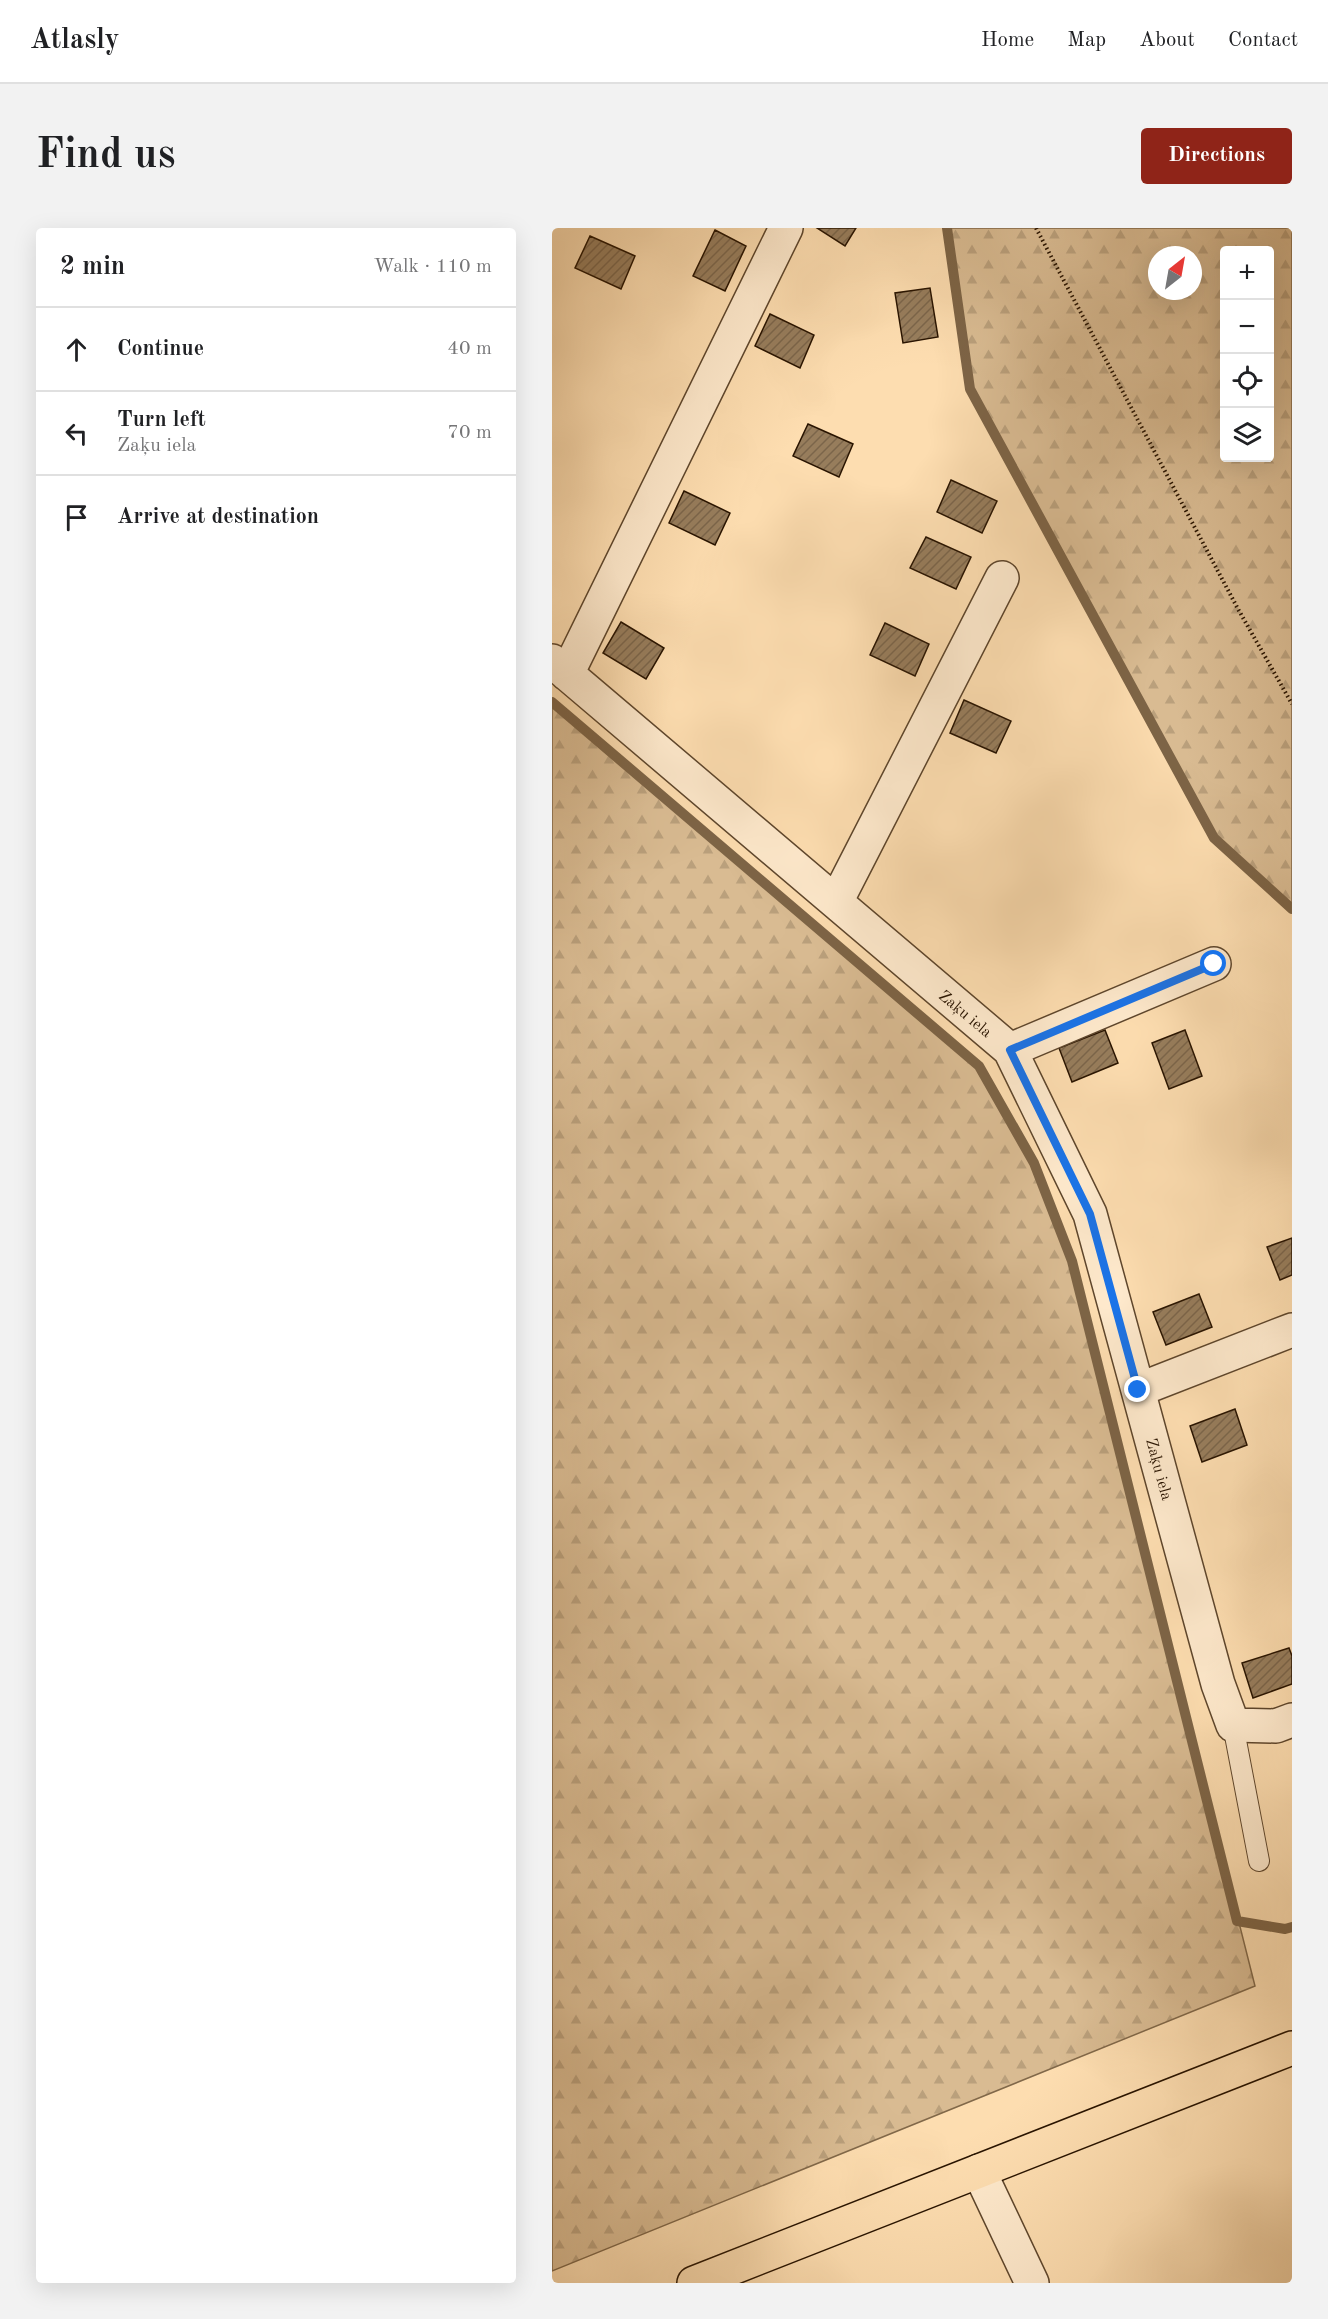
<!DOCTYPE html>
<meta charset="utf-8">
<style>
:root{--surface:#fff;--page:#f2f2f2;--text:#202124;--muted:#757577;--line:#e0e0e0;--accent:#8f2418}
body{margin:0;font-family:"Old Standard TT",serif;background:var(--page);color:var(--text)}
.controls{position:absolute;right:18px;top:18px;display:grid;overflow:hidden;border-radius:6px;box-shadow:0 6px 24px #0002}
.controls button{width:54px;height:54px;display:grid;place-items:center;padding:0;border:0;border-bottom:2px solid var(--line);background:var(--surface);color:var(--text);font:30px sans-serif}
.compass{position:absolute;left:596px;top:18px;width:54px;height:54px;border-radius:50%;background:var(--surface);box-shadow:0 6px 24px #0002;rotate:31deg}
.stop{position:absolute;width:18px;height:18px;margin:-14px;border:4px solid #1a73e8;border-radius:50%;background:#fff}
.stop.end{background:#1a73e8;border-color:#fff;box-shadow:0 2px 6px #0008}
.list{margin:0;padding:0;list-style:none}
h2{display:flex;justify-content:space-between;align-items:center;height:78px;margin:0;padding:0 24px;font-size:26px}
h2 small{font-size:20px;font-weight:400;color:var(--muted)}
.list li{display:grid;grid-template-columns:39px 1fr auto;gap:18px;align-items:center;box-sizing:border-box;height:84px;padding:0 24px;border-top:2px solid var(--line)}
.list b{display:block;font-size:22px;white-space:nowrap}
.list p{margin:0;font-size:20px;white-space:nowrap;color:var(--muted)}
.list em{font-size:20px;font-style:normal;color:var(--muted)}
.icon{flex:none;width:33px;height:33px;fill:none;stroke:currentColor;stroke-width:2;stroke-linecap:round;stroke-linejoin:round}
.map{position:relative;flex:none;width:740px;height:2055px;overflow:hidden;border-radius:6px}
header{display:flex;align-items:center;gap:36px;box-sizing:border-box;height:84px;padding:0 30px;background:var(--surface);border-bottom:2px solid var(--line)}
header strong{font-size:28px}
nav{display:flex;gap:33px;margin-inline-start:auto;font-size:21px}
.intro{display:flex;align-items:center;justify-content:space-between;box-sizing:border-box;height:144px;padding:0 36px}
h1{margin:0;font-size:42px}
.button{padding:15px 27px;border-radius:6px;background:var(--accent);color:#fff;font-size:21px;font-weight:700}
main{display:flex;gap:36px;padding:0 36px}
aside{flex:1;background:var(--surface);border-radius:6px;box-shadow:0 6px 24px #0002}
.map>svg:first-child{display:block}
.forest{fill:url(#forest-firs);stroke:#816849;stroke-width:1.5;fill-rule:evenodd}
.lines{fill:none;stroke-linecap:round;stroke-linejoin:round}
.stream{stroke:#7d6446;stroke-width:10}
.building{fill:url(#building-hatch);stroke:#291400;stroke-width:1.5}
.lane-casing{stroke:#5e462c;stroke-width:22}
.street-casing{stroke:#5e462c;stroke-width:36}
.highway-casing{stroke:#291400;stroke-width:36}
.path{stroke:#291400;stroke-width:4;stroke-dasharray:1.5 3;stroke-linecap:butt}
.lane{stroke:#fee9cc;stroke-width:20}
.street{stroke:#fee9cc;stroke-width:33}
.highway{stroke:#fdddb0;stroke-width:33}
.route{stroke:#1a73e8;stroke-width:8}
.labels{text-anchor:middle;stroke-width:4.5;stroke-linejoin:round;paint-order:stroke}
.street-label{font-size:16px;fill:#291400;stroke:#fee9cc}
</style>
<header>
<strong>Atlasly</strong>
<nav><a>Home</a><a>Map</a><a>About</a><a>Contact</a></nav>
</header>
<div class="intro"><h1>Find us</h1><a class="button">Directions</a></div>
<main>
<aside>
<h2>2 min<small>Walk · 110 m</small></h2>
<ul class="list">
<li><svg class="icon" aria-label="ahead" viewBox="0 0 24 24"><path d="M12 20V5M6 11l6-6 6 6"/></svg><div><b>Continue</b></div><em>40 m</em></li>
<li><svg class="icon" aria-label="left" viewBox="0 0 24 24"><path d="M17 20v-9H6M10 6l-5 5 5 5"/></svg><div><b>Turn left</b><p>Zaķu iela</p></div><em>70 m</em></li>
<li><svg class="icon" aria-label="arrive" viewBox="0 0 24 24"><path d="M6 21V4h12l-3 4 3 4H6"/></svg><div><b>Arrive at destination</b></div></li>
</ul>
</aside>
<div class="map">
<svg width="740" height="2055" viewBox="0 0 740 2055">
<defs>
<pattern id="forest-firs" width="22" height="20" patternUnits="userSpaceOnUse" patternTransform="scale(1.5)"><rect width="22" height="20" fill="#d9bb92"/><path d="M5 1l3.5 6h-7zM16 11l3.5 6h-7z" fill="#baa07c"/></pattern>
<pattern id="building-hatch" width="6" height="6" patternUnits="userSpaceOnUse" patternTransform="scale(1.5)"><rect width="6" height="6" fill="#977d5c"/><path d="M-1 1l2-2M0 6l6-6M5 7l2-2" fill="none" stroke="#7b654a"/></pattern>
</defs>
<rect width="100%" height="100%" fill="#fdddb0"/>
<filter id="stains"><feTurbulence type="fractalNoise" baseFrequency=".00333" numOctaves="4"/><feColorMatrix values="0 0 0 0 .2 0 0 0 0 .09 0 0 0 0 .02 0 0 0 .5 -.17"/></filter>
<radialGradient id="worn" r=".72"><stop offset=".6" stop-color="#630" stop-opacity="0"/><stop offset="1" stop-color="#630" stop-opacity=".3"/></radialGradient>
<path class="forest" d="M395,0H740V681L662,610L418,161ZM672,22H718V230H672ZM605,27H641V63H605Z
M0,474L427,838L482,935L520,1033L703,1758L0,2043Z"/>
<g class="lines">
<path class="stream" d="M395,0L418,161L662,610L740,681
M0,474L427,838L482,935L520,1033L685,1693L733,1701L740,1699"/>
</g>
<path class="building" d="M265,0H304L293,18Z
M163,2L194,18L173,63L141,48Z
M38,8L83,28L69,61L23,40Z
M378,60L386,109L351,115L343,65Z
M218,86L262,107L248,140L203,118Z
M256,196L301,216L287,249L241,228Z
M399,252L445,273L430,305L385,284Z
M132,263L178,285L163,317L117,295Z
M374,309L419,329L404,361L358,340Z
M69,394L112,420L94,451L51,425Z
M333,395L377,416L363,448L318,427Z
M412,472L459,493L444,525L398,505Z
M553,802L566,835L520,854L507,820Z
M633,802L650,848L617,861L600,815Z
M740,1010V1047L728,1052L715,1019Z
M647,1066L660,1099L614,1117L601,1084Z
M683,1181L695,1217L650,1234L638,1198Z
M737,1420L740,1428V1456L701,1470L690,1435Z"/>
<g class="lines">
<g class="lane-casing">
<path id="lane" d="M681,1497L707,1633"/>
</g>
<g class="street-casing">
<path id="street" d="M0,433L458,822L538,986L666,1456L681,1497L724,1498L740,1492
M15,446L234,0
M284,674L450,350
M458,822L662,736
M586,1162L740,1102
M427,1943L480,2055"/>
</g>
<g class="highway-casing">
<path id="highway" d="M142,2055L740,1820"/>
</g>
<path class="path" d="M484,0L686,381L740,476"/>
<use href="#lane" class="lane"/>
<use href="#street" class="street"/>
<use href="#highway" class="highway"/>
</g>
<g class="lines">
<path class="route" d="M586,1162L538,986L458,822L662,736"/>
</g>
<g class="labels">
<g class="street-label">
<text transform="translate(414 785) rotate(40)" y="6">Zaķu iela</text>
<text transform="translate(608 1241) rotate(75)" y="6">Zaķu iela</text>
</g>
</g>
<rect width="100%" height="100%" filter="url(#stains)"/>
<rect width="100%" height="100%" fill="url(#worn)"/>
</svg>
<div class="controls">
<button>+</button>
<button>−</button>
<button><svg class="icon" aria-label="locate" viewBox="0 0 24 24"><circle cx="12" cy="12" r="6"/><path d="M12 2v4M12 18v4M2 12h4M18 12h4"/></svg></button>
<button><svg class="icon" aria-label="layers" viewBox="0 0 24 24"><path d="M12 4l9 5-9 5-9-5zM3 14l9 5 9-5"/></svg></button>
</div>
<svg class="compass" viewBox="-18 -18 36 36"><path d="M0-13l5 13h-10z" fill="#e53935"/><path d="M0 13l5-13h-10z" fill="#757577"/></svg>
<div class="stop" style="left:662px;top:736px"></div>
<div class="stop end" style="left:586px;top:1162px"></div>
</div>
</main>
